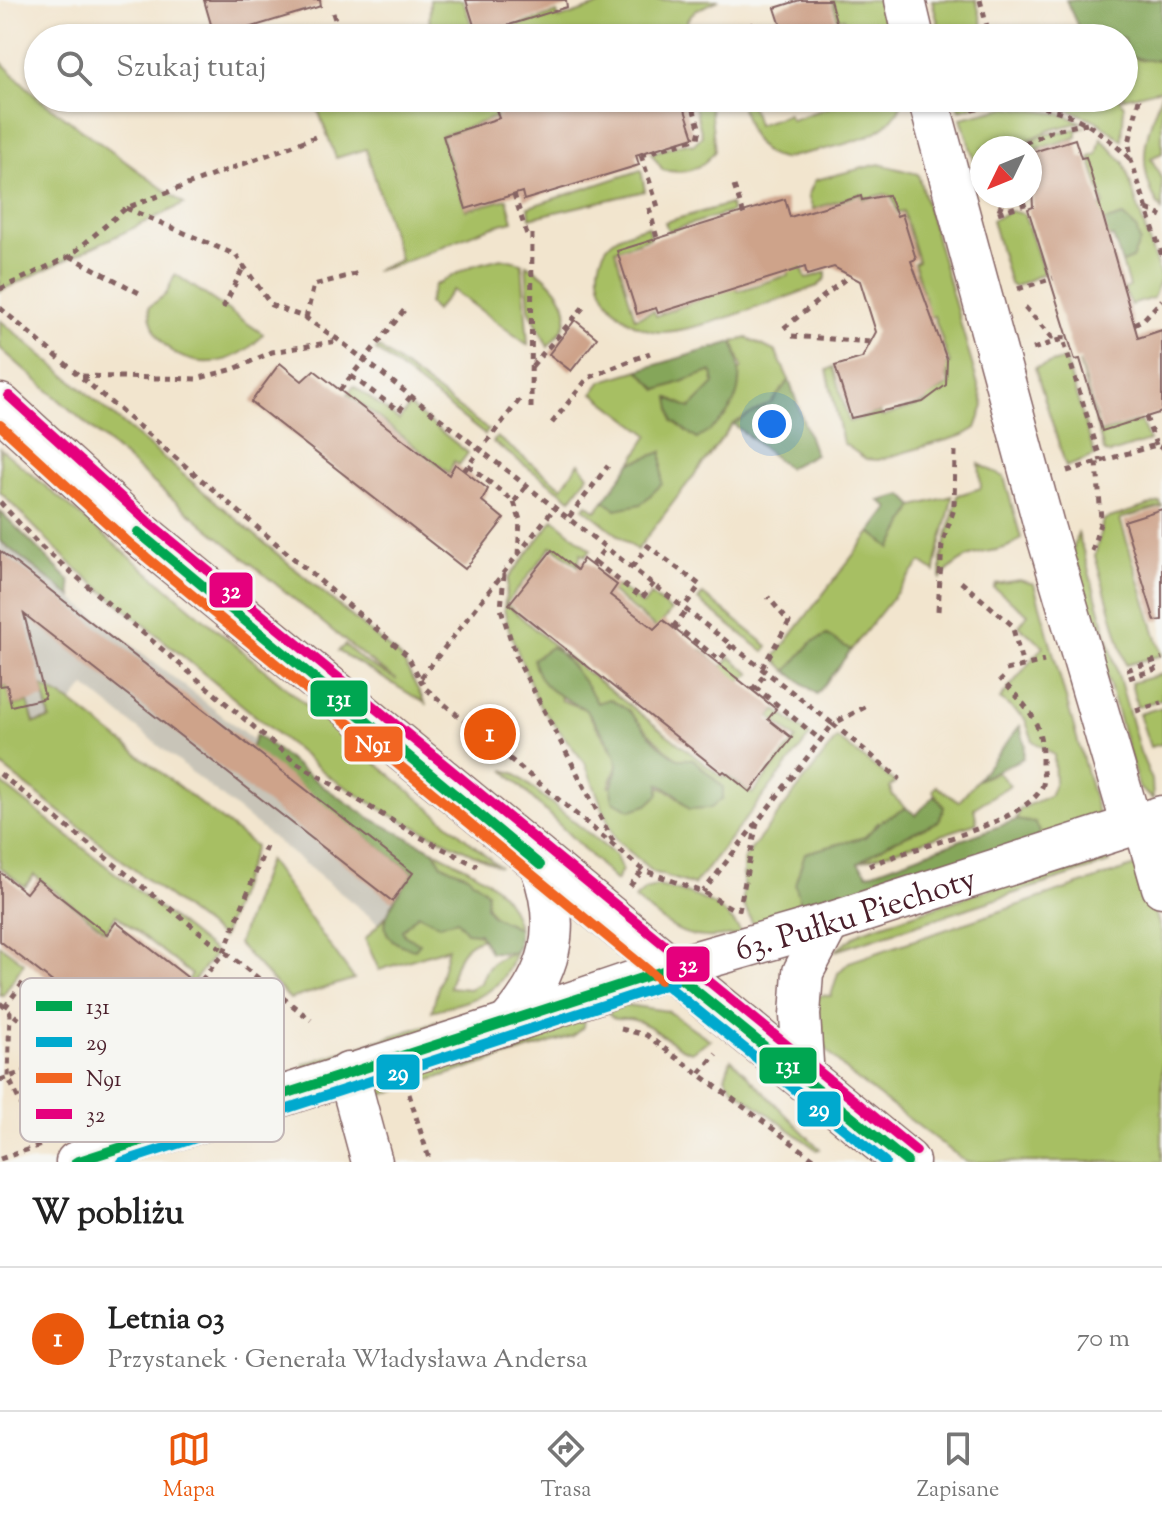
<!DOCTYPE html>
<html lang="pl">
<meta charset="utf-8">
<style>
:root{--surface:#fff;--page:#f2f2f2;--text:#222;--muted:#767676;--line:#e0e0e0;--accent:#ea580c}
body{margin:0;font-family:"Sorts Mill Goudy",serif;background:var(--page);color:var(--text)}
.compass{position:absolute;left:970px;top:136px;width:72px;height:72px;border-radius:50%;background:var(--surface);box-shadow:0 2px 6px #0004;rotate:227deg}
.you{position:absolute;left:772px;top:424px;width:28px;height:28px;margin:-20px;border:6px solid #fff;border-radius:50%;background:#1a73e8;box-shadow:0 0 0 12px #1a73e833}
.badge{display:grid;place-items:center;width:52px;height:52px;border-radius:50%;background:var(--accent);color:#fff;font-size:26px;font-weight:700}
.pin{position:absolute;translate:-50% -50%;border:4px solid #fff;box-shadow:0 2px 8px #0006}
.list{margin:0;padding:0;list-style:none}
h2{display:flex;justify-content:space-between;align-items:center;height:104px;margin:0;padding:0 32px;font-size:34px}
h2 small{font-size:26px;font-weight:400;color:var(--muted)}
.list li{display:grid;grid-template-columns:52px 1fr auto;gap:24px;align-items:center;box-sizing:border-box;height:144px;padding:0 32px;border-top:2px solid var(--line)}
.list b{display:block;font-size:30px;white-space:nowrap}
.list p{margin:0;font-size:26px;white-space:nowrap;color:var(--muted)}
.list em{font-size:26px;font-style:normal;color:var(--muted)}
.icon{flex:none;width:44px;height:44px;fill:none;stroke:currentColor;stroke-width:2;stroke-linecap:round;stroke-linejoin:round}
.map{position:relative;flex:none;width:1162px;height:1162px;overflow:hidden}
.search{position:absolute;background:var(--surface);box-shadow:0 2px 6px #0004;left:24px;right:24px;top:24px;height:88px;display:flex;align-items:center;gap:20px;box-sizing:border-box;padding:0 28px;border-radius:44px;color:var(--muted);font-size:30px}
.sheet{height:248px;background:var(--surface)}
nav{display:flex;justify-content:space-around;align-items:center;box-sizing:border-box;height:112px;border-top:2px solid var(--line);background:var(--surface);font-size:22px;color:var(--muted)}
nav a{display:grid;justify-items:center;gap:4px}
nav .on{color:var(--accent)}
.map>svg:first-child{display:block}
.industrial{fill:#c8c4b8}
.green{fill:#a7bf64;stroke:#786f48;stroke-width:2}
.forest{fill:#85a65a;stroke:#686242;stroke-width:2}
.building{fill:#cea38a}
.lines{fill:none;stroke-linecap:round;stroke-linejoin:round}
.minor-casing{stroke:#856464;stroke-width:43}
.major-casing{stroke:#856464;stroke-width:47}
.path{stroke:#856464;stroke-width:5;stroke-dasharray:6 6;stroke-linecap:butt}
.minor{stroke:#fff;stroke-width:40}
.major{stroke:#fff;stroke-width:44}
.bus-1-casing{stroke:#f6f6f2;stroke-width:16}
.bus-2-casing{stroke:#f6f6f2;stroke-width:16}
.bus-3-casing{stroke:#f6f6f2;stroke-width:16}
.bus-4-casing{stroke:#f6f6f2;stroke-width:16}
.bus-1{stroke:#00a651;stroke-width:10}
.bus-2{stroke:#00a9ce;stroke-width:10}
.bus-3{stroke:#f26522;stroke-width:10}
.bus-4{stroke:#e5007d;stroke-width:10}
.labels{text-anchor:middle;stroke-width:8;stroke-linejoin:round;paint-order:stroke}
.street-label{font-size:32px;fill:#4a1f2b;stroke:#f6f6f2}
.key{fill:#f6f6f2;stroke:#c2b6b6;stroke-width:2}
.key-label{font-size:22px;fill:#4a1f2b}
.line-badge{stroke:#f6f6f2;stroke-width:3}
.badge-label{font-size:22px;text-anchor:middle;font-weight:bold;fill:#fff}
</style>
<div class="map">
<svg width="1162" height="1162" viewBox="0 0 1162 1162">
<rect width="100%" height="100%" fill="#f6f6f2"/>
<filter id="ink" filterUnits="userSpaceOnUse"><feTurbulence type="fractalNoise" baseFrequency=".0125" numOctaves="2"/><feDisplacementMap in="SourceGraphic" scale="16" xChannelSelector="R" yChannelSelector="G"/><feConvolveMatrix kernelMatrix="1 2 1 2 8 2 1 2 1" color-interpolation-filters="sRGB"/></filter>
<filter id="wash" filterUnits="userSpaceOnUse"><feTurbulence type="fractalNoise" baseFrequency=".006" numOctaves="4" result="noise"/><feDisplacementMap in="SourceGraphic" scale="32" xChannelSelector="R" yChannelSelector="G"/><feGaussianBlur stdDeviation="1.8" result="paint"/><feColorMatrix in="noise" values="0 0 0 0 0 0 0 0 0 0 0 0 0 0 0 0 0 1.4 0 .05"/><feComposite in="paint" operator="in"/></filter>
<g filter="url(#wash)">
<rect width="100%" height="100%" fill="#f2e5ce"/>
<path class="industrial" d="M0,542L426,875L384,928L85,686L41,742L0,709Z"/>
<path class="green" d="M430,0H463L476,38L557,13L559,19L615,0H719L696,10L687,20L690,38H429Z
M832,0H879L888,38H850L844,18L838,19Z
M932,0H976L986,38H942Z
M1124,54L1144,60H1162V89L1124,98Z
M0,61L38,98L184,204L0,291Z
M1162,92V153L1151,158L1162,180V211C1134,169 1145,134 1162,92Z
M318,98H329L335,104L352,98H527L494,109L496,117L441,136L466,210L507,199L513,221C464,232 423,260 374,271L400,260L366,149L336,158L317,107Z
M693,98H709L715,151C701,170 685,175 663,170L651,153L685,143L693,145L702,136Z
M739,98H749L757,125L788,114L791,120L839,104L838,100L842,98L903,100C891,144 820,148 782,159C751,153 747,124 739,98Z
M956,98H1002L959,110Z
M1015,98H1124L1120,99L1124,106L1122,140L1095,120L1060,107Z
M1008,107L1062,114L1081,122L1050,130L1011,148H982V184L961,118Z
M1086,127L1077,130V137L1030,151V148H1018L1043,135Z
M1101,138L1124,163L1161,279L1153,298L1131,305L1124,289L1129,287L1122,263L1132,259L1123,216L1104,222L1099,207L1104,205L1090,157L1097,155Z
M879,164L918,174L984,406L976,428L964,435L878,460L866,459L843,443L827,370L833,367L849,422L880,412L882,417L927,402L926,398L949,385L945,366L950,364L934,316L930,317L914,263L918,261L903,212L898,213L892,197L885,194L863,199L861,194L813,209L808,196L815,180Z
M641,170L645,191L530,218L529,207Z
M730,204L731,212L668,231L665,222Z
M1010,211L1024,214L1044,273L1014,287L1010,284L992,220Z
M648,226L650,238L615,250L635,318L654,311L656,316L735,286L738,291L788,275V270L801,265L806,279L826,272V278L818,286C782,298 692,334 659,332C623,329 582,286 606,248C615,234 633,231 648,226Z
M501,258L522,263L528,345L453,290L435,311L428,303L435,285L471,266Z
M526,264C546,275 575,300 564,326C561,333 553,340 548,347L529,309Z
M175,274L263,334C227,380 154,369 149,307L166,294Z
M0,320L402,659L425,703L338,651L345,645L363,661L397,680L367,659L164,492L0,348Z
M747,338L776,352L789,380L772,402L733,424L637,550L584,508L587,504L596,511L604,501L616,509L662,452L631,463L649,435L593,393L602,381L639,370L658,390L712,371L714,384L690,409L670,398L697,439L742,367L733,342Z
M378,347L488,430L485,435L376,350Z
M1065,359L1095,456L1066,467L1035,368Z
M1079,362L1100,433L1141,421L1149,441L1109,454L1104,451Z
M354,386L399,420L409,406L468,453L459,465L454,461L449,473L348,394Z
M497,437L562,487L579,463L588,475L571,499L493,442Z
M0,448L500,867L391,815L331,778L74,567L0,492Z
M979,464L1004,477L1021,538C998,560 972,541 941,578V560L958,495L981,488Z
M952,496C949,523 937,546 935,572L921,562L851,650L827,635L812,642L787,671L774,658L871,532L891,548L914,506Z
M1160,502L1162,507L1120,519L1162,655L1126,665L1095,556L1103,520Z
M554,519L591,550L585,556L581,553L578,566L552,546L506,604L560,651L551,647L561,700L585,709L616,756L617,766L609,787C647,785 662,778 689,809L678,759C653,741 636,715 610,699L597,703C588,684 573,672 562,653L723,778L726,775L752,794L796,739L770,717L777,710L810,736L694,885L653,872L615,839L585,763L539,705L509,630L504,609L508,579Z
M1078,533L1140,752L1152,780L1153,799L1139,788L1072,553Z
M1019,580L1034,584L1099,817L1037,841L1026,824L1016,820L1020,809L1049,796L1055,781L1054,755L1033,741L1025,719L1000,699L1043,646L1019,626L1028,614L994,588L996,584Z
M619,586L643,605L651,595L671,611L657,629L610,591Z
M703,594L768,646L764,652L698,600Z
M700,649L722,667L730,657L751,674L736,684Z
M1162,674V699L1137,707L1131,683Z
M7,685L12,706L28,702L34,723L50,719L42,686L72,703L255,846L222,938L0,765V686Z
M1162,707V744L1150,747L1139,714Z
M837,738L895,782L890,787L892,795L906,808L878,823L865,837L805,853L804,913L755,929L743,903V860Z
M504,770L514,773L615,855L622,870L616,881Z
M997,772L1010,785L974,808L977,823L857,863L889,843L939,821L944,807L933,791L936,786L959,802L977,780Z
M0,782L216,953L145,1042L127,1043L112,1033L123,1021L144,1036L175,1002L173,1000L192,975L116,915L106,931L34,875L25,887L0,867Z
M434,851C471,870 509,884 518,928L494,917L467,875L442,865Z
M1108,857L1109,863L835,951L862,931L1086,858Z
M268,860L354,979L290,999L238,944Z
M1141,864L1162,935V1162H966L851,1075L828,1052L820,1038L815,995L831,996L838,973L849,962Z
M658,886C692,893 724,903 742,934C686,943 678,933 635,899L645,890Z
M418,914L457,920L483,938C457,946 456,963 449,987L469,989L481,983C485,967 497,956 513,953L518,945C503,996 478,998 432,1011L448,948L379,970L365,939L385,917L388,935L405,936L402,930Z
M0,945L24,963L3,995H0Z
M626,1005L668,1011L710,1040L691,1052C670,1046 655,1025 634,1020C622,1016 614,1025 607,1011Z
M480,1008L482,1015L300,1074L304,1064Z
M584,1017L583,1027L573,1036L372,1098L376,1086Z
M731,1059L820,1149L817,1150L733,1088L725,1077Z"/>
<path class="forest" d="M1066,0H1162V60H1144L1124,54V38H1083Z
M1123,216L1136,228L1140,242L1132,259L1122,263L1113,237L1108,238L1104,222Z
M733,342C748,386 737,415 697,439L673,421L669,398L690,408L714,384L712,371L658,390L639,370Z
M789,380L815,454L788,468L733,424L772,402Z
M662,452V484L641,504L616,509L604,501L631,463Z
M903,495L914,506L891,548L871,532L889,508L880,501Z
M0,511L70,581L72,597L0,541Z
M827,635L851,650L817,694L787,671L812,642Z
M551,647C564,653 590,689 597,703L610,699L628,710L658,744L678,759H693L723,787V798L711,808L689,809L675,793L659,784V794L647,805L631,810L613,801C608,785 616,781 617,766C618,755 608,741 602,732C597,725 590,713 583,708C558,694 540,691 533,659Z
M1020,726L1025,745L1023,758L977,780Z
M256,734L324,787L370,818L434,851L442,865L467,875L487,892L486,907L493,916L518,928V945L513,953L490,952L479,933L466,932L457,920L439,925L418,914L402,930L405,936L420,943L415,949C360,939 395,899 413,873L251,750Z
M935,795L944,807L939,821L889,843L858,863L868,874L1016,820L1035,823L1040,832L1037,841L804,913L795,884L805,853L865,837L878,823L906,808L916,815Z"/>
<g id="blocks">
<path class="building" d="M204,0H320L321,6L215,38Z
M466,0H566L567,7L477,35Z
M800,0H830L841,38H785L775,8Z
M533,98H681L694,137L636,155L639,165L524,200L522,192L466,209L443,136L499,118L496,110Z
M1075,139L1081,158L1086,157L1138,338L1162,330V412L1102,431L1080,359L1075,360L1028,209L1033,207L1030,153Z
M888,195L897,216L902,214L916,259L911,261L947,360L946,385L923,402L851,418L835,366L862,358L876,332L860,281L834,267L807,275L805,267L658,313L656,308L637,314L617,251L785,199L790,217L861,196L862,200Z
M575,320L597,338L571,371L549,354Z
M280,363L302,381L314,370L449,475L455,464L488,489L482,501L504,519L465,569L251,402Z
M1162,509V620L1155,621L1124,521Z
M552,550L577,570L583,559L617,585L610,595L654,629L663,620L776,709L768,719L792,738L750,792L724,771L722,773L509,604Z
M0,551L413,873L392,901L24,614L45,698L11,706L7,685L0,686Z
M0,872L26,893L37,879L107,934L116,922L187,977L144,1033L123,1017L113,1029L0,941Z"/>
</g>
</g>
<g filter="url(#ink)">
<use href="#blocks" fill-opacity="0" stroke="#856464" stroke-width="2"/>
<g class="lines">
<g class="minor-casing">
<g id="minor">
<path d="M905,0L914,38"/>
<path d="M928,98L1044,526L1132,826"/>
<path d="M1144,824L1162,887"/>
<path d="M507,1024C551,975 564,929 540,865"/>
<path d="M348,1073L372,1162"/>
<path d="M804,1079L800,1015L803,972L829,923"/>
<path id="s1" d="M76,1162L507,1024L669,969L829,923L1162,816"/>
</g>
</g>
<g class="major-casing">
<path id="major" d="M0,406L138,532L907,1162"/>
</g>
<path class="path" d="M980,0L990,38
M333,13L341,38
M750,24L775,38
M259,36L260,38
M734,37L738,38
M1139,99L1129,143L1131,160L1162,256
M972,110C1039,96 1083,111 1131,160
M1014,148L1051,131L1087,123
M641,155L698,138L700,130L690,98
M641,155L658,207
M734,186L744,215
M514,194L527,235
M126,208L236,255L271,305L306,318L340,341L833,724L703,892
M649,208L658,242
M1147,209L1162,216
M999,210L1005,196
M998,213L1031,202
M70,256L143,295
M0,289L70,256L126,208L315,137
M1018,289L1053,278
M1025,307L1052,337L1068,338
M0,308L407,655L420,679L556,506
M223,308L243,268
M306,318L314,285L359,273
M1134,324L1144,319L1162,300
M784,328L849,276
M792,336L870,342
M1033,349L1063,339L1101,461
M532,366L587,303
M82,376L196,379L234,369L272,352L338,341
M351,376L399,411L411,396
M340,390L406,308
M531,408L532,234
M1146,417L1156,445
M552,423L588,378L650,353
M468,465L514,502L527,485
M464,471L520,399
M1067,471L1156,445L1162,448
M0,502L38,544L294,761L416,835L477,866
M514,502L520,520L518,555
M569,517L608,466
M1092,551L1101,520L1097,462
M595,562L642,598L654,583
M592,565L606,547
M632,567L648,546L700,585L684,607
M504,574L501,609L517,659L615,845
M961,582L1012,625L1023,666
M938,611L942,544L954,509L955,451
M674,625L720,660L732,645
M673,627L687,610
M762,668L789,622L768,597
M1006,670L1044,661
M1127,670L1162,658
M1129,678L1162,667
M420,679L425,688L643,870L703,892L735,910
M755,687L821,740
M752,690L767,672
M865,707L833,724L900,779
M1136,711L1162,703
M0,774L311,1020
M869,866C909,847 1024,825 1042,787C1046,779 1042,771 1042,763C1043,719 1028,709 1000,678
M630,886L643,870
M739,911L757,823
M0,1003L10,1012L8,1077L24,1110
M5,1007L25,980
M96,1027L104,1021
M621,1029L646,1035L818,1162
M147,1049L157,1068
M74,1055L96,1027L125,1051
M67,1057L147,1049L224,952L267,844
M700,1073L716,1054
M0,1080L67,1057L10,1012
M409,1094L430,1162
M0,1159L41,1145"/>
<use href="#minor" class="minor"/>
<use href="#major" class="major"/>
<g class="bus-1-casing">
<path id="bus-1" d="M138,532L540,865
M669,969L907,1162
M76,1162L669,969"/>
</g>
<g class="bus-2-casing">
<path id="bus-2" d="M660,980L885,1162
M122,1162L674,982"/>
</g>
<g class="bus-3-casing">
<path id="bus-3" d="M0,425L129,543L660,980"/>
</g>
<g class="bus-4-casing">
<path id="bus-4" d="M9,396L147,521L916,1151"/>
</g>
<use href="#bus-1" class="bus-1"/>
<use href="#bus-2" class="bus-2"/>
<use href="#bus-3" class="bus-3"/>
<use href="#bus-4" class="bus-4"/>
</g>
</g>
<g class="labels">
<g class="street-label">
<text dy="11" stroke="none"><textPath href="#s1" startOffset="818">63. Pułku Piechoty</textPath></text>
</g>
</g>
<rect x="20" y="978" width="264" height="164" rx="12" class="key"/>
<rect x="36" y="1001" width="36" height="10" fill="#00a651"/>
<rect x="36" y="1037" width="36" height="10" fill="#00a9ce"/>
<rect x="36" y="1073" width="36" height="10" fill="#f26522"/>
<rect x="36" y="1109" width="36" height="10" fill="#e5007d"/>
<g class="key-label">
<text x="86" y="1014">131</text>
<text x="86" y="1050">29</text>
<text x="86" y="1086">N91</text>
<text x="86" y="1122">32</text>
</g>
<g class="line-badge">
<rect x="208" y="571" width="46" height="38" rx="8" fill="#e5007d"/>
<rect x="309" y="679" width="60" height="39" rx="8" fill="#00a651"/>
<rect x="343" y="725" width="61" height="38" rx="8" fill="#f26522"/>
<rect x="665" y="945" width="46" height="38" rx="8" fill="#e5007d"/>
<rect x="758" y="1046" width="60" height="39" rx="8" fill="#00a651"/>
<rect x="375" y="1053" width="46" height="38" rx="8" fill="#00a9ce"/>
<rect x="796" y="1090" width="46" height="38" rx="8" fill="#00a9ce"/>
</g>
<g class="badge-label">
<text x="231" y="598">32</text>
<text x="339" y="706">131</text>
<text x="373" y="752">N91</text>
<text x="688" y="972">32</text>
<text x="788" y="1073">131</text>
<text x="398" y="1080">29</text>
<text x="819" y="1116">29</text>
</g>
</svg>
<svg class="compass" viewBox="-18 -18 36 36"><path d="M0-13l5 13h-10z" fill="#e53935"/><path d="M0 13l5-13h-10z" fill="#767676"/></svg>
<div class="you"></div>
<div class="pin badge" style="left:490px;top:734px">1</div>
<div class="search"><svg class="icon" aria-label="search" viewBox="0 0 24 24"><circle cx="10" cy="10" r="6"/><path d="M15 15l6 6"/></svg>Szukaj tutaj</div>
</div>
<section class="sheet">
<h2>W pobliżu<small></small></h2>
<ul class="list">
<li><span class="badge">1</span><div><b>Letnia 03</b><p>Przystanek · Generała Władysława Andersa</p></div><em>70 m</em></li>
</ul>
</section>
<nav>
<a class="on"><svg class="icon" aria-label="map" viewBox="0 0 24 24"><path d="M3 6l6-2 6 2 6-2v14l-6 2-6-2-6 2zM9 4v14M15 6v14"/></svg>Mapa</a>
<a><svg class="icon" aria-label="directions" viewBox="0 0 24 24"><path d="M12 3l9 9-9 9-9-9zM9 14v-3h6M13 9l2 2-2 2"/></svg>Trasa</a>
<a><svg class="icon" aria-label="saved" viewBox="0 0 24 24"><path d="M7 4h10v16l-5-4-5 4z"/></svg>Zapisane</a>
</nav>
